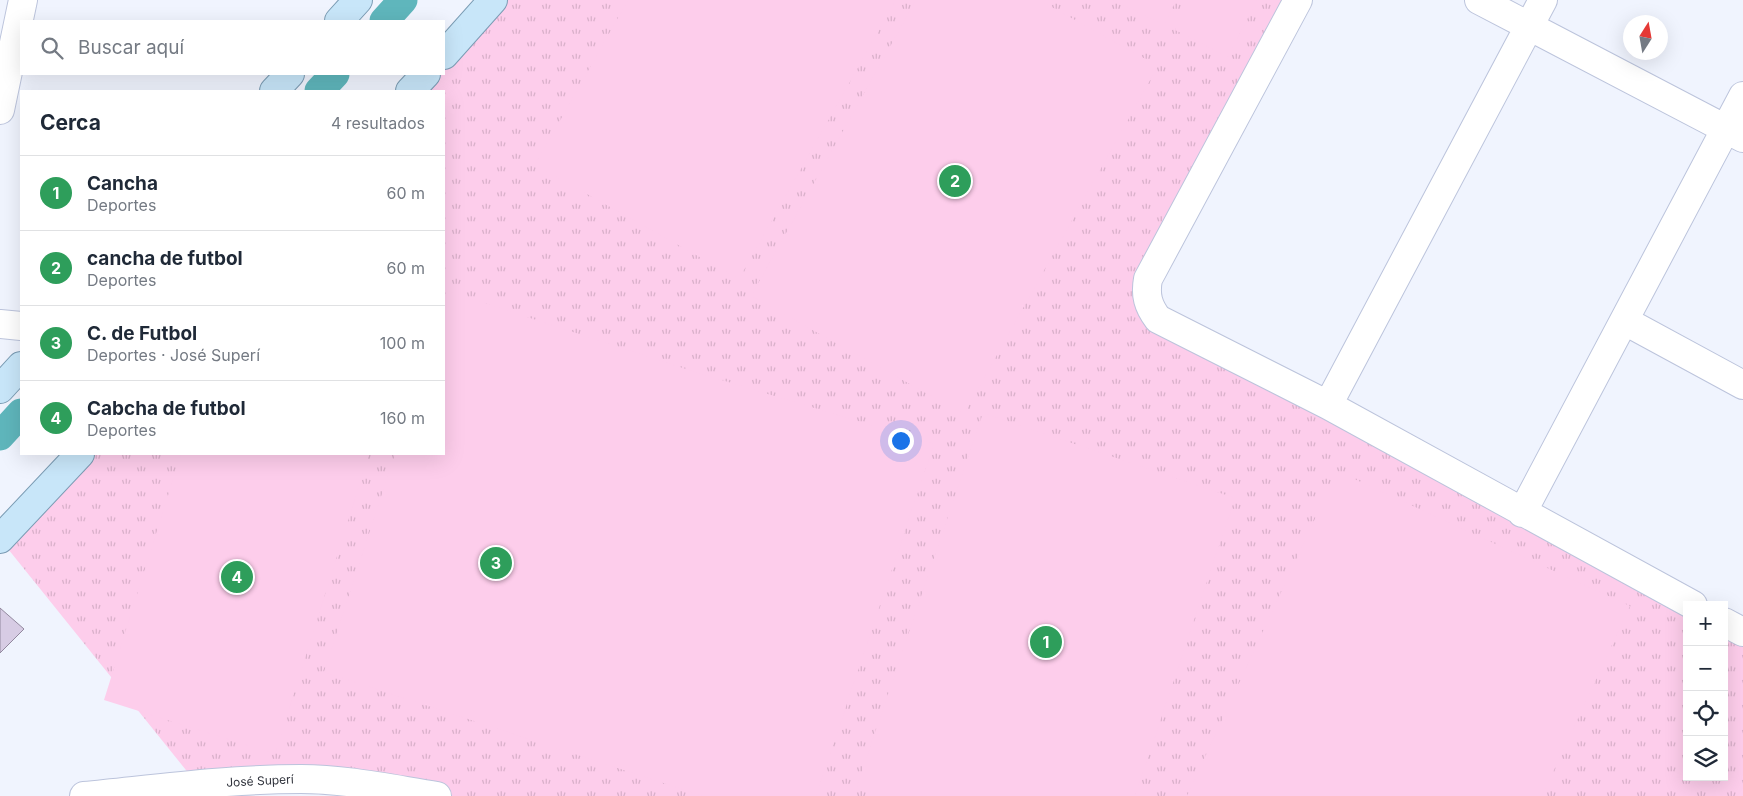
<!DOCTYPE html>
<html lang="es">
<meta charset="utf-8">
<style>
:root{--surface:#fff;--page:#f6f6f7;--text:#1f2937;--muted:#747a83;--line:#e0e1e3;--accent:#7c3aed}
body{margin:0;font-family:Inter,sans-serif;background:var(--page);color:var(--text)}
.controls{position:absolute;right:15px;bottom:15px;display:grid;overflow:hidden;border-radius:0px;box-shadow:0 5px 20px #0002}
.controls button{width:45px;height:45px;display:grid;place-items:center;padding:0;border:0;border-bottom:1px solid var(--line);background:var(--surface);color:var(--text);font:25px sans-serif}
.compass{position:absolute;left:1623px;top:15px;width:45px;height:45px;border-radius:50%;background:var(--surface);box-shadow:0 5px 20px #0002;rotate:11deg}
.you{position:absolute;left:900px;top:440px;width:18px;height:18px;margin:-12px;border:4px solid #fff;border-radius:50%;background:#1a73e8;box-shadow:0 0 0 8px #1a73e833}
.badge{display:grid;place-items:center;width:32px;height:32px;border-radius:50%;background:var(--accent);color:#fff;font-size:16px;font-weight:700}
.pin{position:absolute;translate:-50% -50%;border:2px solid #fff;box-shadow:0 1px 5px #0006}
.list{margin:0;padding:0;list-style:none}
h2{display:flex;justify-content:space-between;align-items:center;height:65px;margin:0;padding:0 20px;font-size:21px}
h2 small{font-size:16px;font-weight:400;color:var(--muted)}
.list li{display:grid;grid-template-columns:32px 1fr auto;gap:15px;align-items:center;box-sizing:border-box;height:75px;padding:0 20px;border-top:1px solid var(--line)}
.list b{display:block;font-size:19px;white-space:nowrap}
.list p{margin:0;font-size:16px;white-space:nowrap;color:var(--muted)}
.list em{font-size:16px;font-style:normal;color:var(--muted)}
.icon{flex:none;width:28px;height:28px;fill:none;stroke:currentColor;stroke-width:2;stroke-linecap:round;stroke-linejoin:round}
.map{position:relative;flex:none;width:1743px;height:796px;overflow:hidden}
.search{position:absolute;background:var(--surface);box-shadow:0 5px 20px #0002;left:20px;top:20px;width:425px;height:55px;display:flex;align-items:center;gap:12px;box-sizing:border-box;padding:0 18px;border-radius:0px;color:var(--muted);font-size:19px}
.panel{position:absolute;background:var(--surface);box-shadow:0 5px 20px #0002;left:20px;top:90px;width:425px;height:365px;border-radius:0px}
.map>svg:first-child{display:block}
.grass{fill:url(#grass-tufts)}
.pitch{fill:#fdcdeb}
.lines{fill:none;stroke-linecap:round;stroke-linejoin:round}
.canal{stroke:#5fb6bc;stroke-width:29}
.building{fill:#d7cce4;stroke:#92889e}
.minor-casing{stroke:#bcc4dc;stroke-width:30}
.major-casing{stroke:#7b9cb4;stroke-width:30}
.minor{stroke:#fff;stroke-width:28}
.major{stroke:#c8e6f9;stroke-width:28}
.labels{text-anchor:middle;stroke-width:4;stroke-linejoin:round;paint-order:stroke}
.street-label{font-size:12px;fill:#30333c;stroke:#fff}
</style>
<div class="map">
<svg width="1743" height="796" viewBox="0 0 1743 796">
<defs>
<pattern id="grass-tufts" width="24" height="20" patternUnits="userSpaceOnUse" patternTransform="scale(1.25)"><rect width="24" height="20" fill="#fdcdeb"/><path d="M3 7l-1-3M5 7V3M7 7l1-3M15 17l-1-3M17 17v-4M19 17l1-3" fill="none" stroke="#d9b0ca"/></pattern>
</defs>
<rect width="100%" height="100%" fill="#f0f4fe"/>
<path class="grass" d="M503,0H1300L1146,290L1157,319L1687,605V777H1724V622L1743,632V796H426L198,785L0,539L79,454H444V91H418L434,74H444V63Z"/>
<path class="pitch" d="M628,0H896L739,279L535,165Z
M916,0H1039L1158,66L964,414L751,296Z
M1113,0H1176L1164,25Z
M1190,0H1257L1228,57L1175,30Z
M448,291L695,372L934,444L816,796H703L324,672L395,454H444V305Z
M983,413L1235,498L1135,796H887L857,786Z
M181,454H369L275,754L104,700Z
M1337,471L1630,606L1542,796H1187Z"/>
<g class="lines">
<path class="canal" d="M384,21L403,0
M319,91L335,74
M0,436L21,413"/>
</g>
<path class="building" d="M0,608L24,629L0,653Z"/>
<g class="lines">
<g class="minor-casing">
<path id="minor" d="M1298,0L1148,279C1145,295 1148,306 1158,319L1328,405L1693,605
M1479,0L1743,138
M0,110L23,0
M1625,321L1743,385
M0,324L21,326
M1328,405L1543,0
M1522,513L1743,96
M1724,622L1743,632
M84,796C156,789 228,779 301,779C346,779 392,789 437,796"/>
</g>
<g class="major-casing">
<path id="major" d="M339,21L358,0
M444,55L493,0
M274,91L290,74
M410,91L426,74
M0,389L21,366
M0,539L80,454"/>
</g>
<use href="#minor" class="minor"/>
<use href="#major" class="major"/>
</g>
<g class="labels">
<g class="street-label">
<text transform="translate(260 781) rotate(-3)" y="4">José Superí</text>
</g>
</g>
</svg>
<div class="controls">
<button>+</button>
<button>−</button>
<button><svg class="icon" aria-label="locate" viewBox="0 0 24 24"><circle cx="12" cy="12" r="6"/><path d="M12 2v4M12 18v4M2 12h4M18 12h4"/></svg></button>
<button><svg class="icon" aria-label="layers" viewBox="0 0 24 24"><path d="M12 4l9 5-9 5-9-5zM3 14l9 5 9-5"/></svg></button>
</div>
<svg class="compass" viewBox="-18 -18 36 36"><path d="M0-13l5 13h-10z" fill="#e53935"/><path d="M0 13l5-13h-10z" fill="#747a83"/></svg>
<div class="you"></div>
<div class="pin badge" style="left:1046px;top:642px;background:#2e9e5b">1</div>
<div class="pin badge" style="left:955px;top:181px;background:#2e9e5b">2</div>
<div class="pin badge" style="left:496px;top:563px;background:#2e9e5b">3</div>
<div class="pin badge" style="left:237px;top:577px;background:#2e9e5b">4</div>
<div class="search"><svg class="icon" aria-label="search" viewBox="0 0 24 24"><circle cx="10" cy="10" r="6"/><path d="M15 15l6 6"/></svg>Buscar aquí</div>
<section class="panel">
<h2>Cerca<small>4 resultados</small></h2>
<ul class="list">
<li><span class="badge" style="background:#2e9e5b">1</span><div><b>Cancha</b><p>Deportes</p></div><em>60 m</em></li>
<li><span class="badge" style="background:#2e9e5b">2</span><div><b>cancha de futbol</b><p>Deportes</p></div><em>60 m</em></li>
<li><span class="badge" style="background:#2e9e5b">3</span><div><b>C. de Futbol</b><p>Deportes · José Superí</p></div><em>100 m</em></li>
<li><span class="badge" style="background:#2e9e5b">4</span><div><b>Cabcha de futbol</b><p>Deportes</p></div><em>160 m</em></li>
</ul>
</section>
</div>
